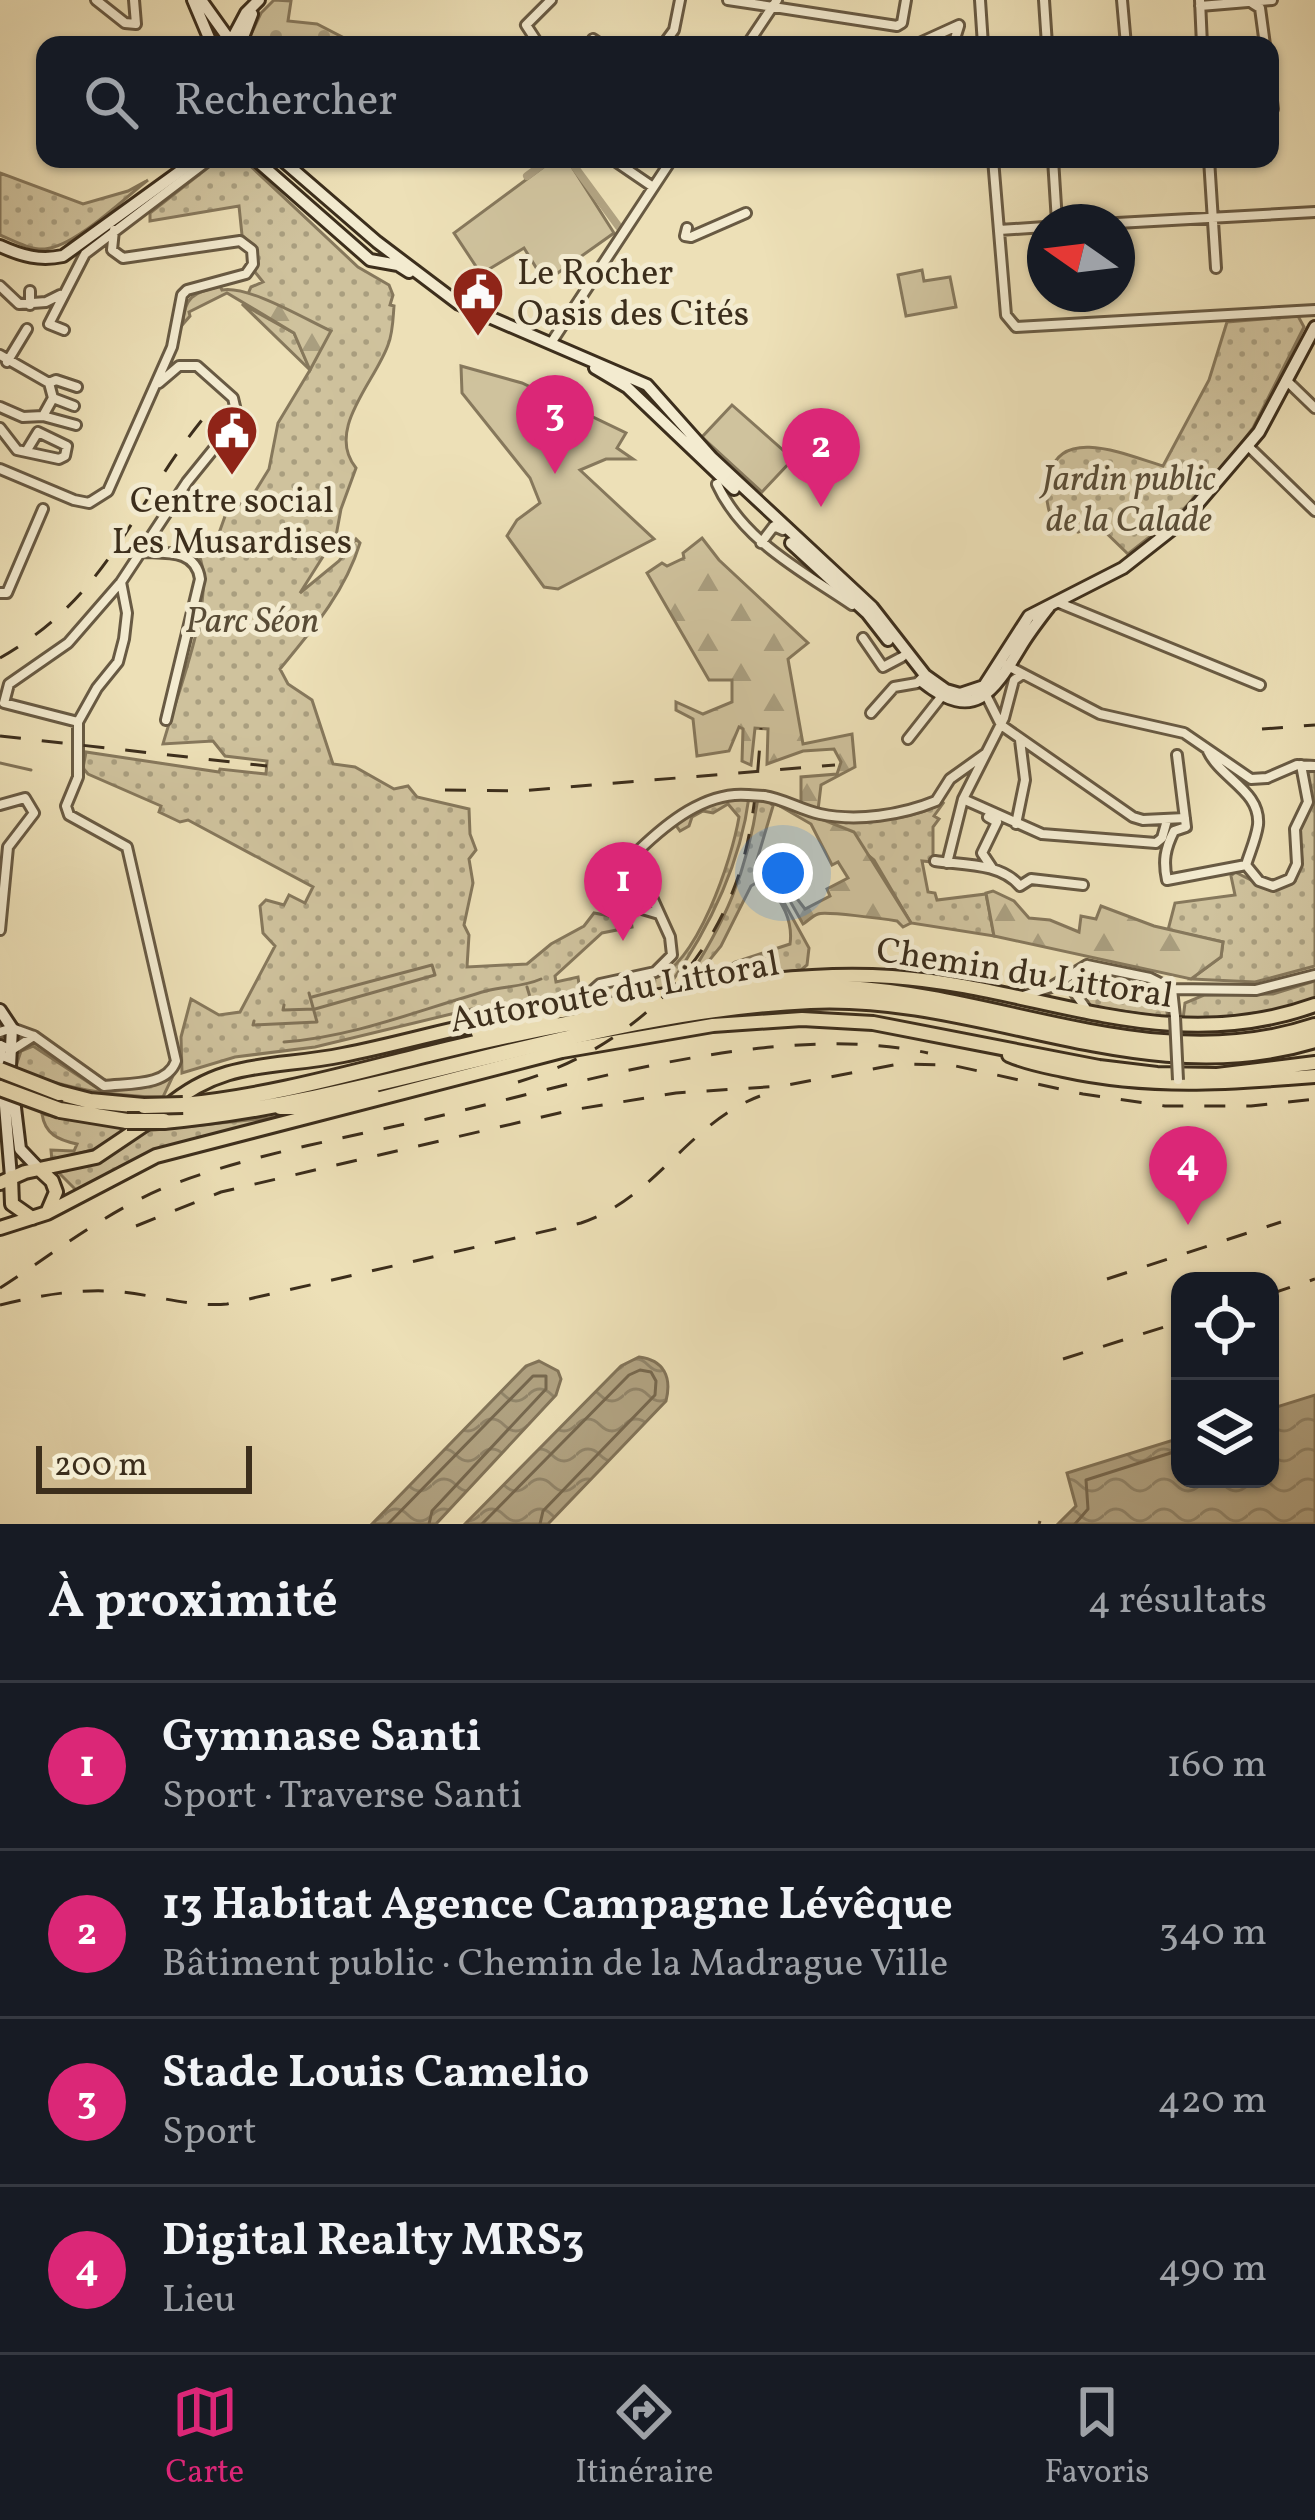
<!DOCTYPE html>
<html lang="fr">
<meta charset="utf-8">
<style>
:root{--surface:#171b24;--page:#20242c;--text:#f1f3f6;--muted:#9ea1a6;--line:#363941;--accent:#db2777}
body{margin:0;font-family:Vollkorn,serif;background:var(--page);color:var(--text)}
.controls{position:absolute;right:36px;bottom:36px;display:grid;overflow:hidden;border-radius:24px;box-shadow:0 3px 9px #0004}
.controls button{width:108px;height:108px;display:grid;place-items:center;padding:0;border:0;border-bottom:3px solid var(--line);background:var(--surface);color:var(--text);font:60px sans-serif}
.compass{position:absolute;left:1027px;top:204px;width:108px;height:108px;border-radius:50%;background:var(--surface);box-shadow:0 3px 9px #0004;rotate:284deg}
.scale{position:absolute;left:36px;bottom:30px;width:216px;box-sizing:border-box;padding-left:12px;border:6px solid #3c2e1c;border-top:0;font-size:33px;line-height:42px;white-space:nowrap;color:#3c2e1c;-webkit-text-stroke:9px #f3ebd0;paint-order:stroke}
.you{position:absolute;left:783px;top:873px;width:42px;height:42px;margin:-30px;border:9px solid #fff;border-radius:50%;background:#1a73e8;box-shadow:0 0 0 18px #1a73e833}
.badge{display:grid;place-items:center;width:78px;height:78px;border-radius:50%;background:var(--accent);color:#fff;font-size:39px;font-weight:700}
.pin{position:absolute;translate:-50% -99px;filter:drop-shadow(0 3px 6px #0008)}
.pin::after{content:'';position:absolute;top:63px;width:42px;height:36px;background:inherit;clip-path:polygon(0 0,100% 0,50% 100%)}
.list{margin:0;padding:0;list-style:none}
h2{display:flex;justify-content:space-between;align-items:center;height:156px;margin:0;padding:0 48px;font-size:51px}
h2 small{font-size:39px;font-weight:400;color:var(--muted)}
.list li{display:grid;grid-template-columns:78px 1fr auto;gap:36px;align-items:center;box-sizing:border-box;height:168px;padding:0 48px;border-top:3px solid var(--line)}
.list b{display:block;font-size:45px;white-space:nowrap}
.list p{margin:0;font-size:39px;white-space:nowrap;color:var(--muted)}
.list em{font-size:39px;font-style:normal;color:var(--muted)}
.icon{flex:none;width:66px;height:66px;fill:none;stroke:currentColor;stroke-width:2;stroke-linecap:round;stroke-linejoin:round}
.map{position:relative;flex:none;width:1315px;height:1524px;overflow:hidden}
.search{position:absolute;background:var(--surface);box-shadow:0 3px 9px #0004;left:36px;right:36px;top:36px;height:132px;display:flex;align-items:center;gap:30px;box-sizing:border-box;padding:0 42px;border-radius:24px;color:var(--muted);font-size:45px}
.sheet{height:828px;background:var(--surface)}
nav{display:flex;justify-content:space-around;align-items:center;box-sizing:border-box;height:168px;border-top:3px solid var(--line);background:var(--surface);font-size:33px;color:var(--muted)}
nav a{display:grid;justify-items:center;gap:6px}
nav .on{color:var(--accent)}
.map>svg:first-child{display:block}
.grass{fill:url(#grass-dots);stroke:#86785c;stroke-width:3}
.forest{fill:url(#forest-firs);stroke:#86785c;stroke-width:3}
.cemetery{fill:url(#cemetery-stones);stroke:#86785c;stroke-width:3}
.pitch{fill:#cfc29d;stroke:#86785c;stroke-width:3}
.water{fill:url(#water-waves);stroke:#827459;stroke-width:3}
.lines{fill:none;stroke-linecap:round;stroke-linejoin:round}
.shore{stroke:#76684f;stroke-width:3}
.stream{stroke:#827459;stroke-width:3}
.canal{stroke:#b1a382;stroke-width:8}
.ferry{stroke:#594b36;stroke-width:3;stroke-dasharray:15 12;stroke-linecap:butt}
.street-casing{stroke:#685a43;stroke-width:14}
.secondary-casing{stroke:#3c2e1c;stroke-width:16}
.primary-casing{stroke:#3c2e1c;stroke-width:18}
.highway-casing{stroke:#3c2e1c;stroke-width:20}
.street{stroke:#f3ebd0;stroke-width:8}
.secondary{stroke:#f3ebd0;stroke-width:10}
.primary{stroke:#ede0b7;stroke-width:12}
.highway{stroke:#ede0b7;stroke-width:14}
.rail{stroke:#3c2e1c;stroke-width:3;stroke-dasharray:21 21;stroke-linecap:butt}
.street-bridge-casing{stroke:#685a43;stroke-width:14;stroke-linecap:butt}
.highway-bridge-casing{stroke:#3c2e1c;stroke-width:20;stroke-linecap:butt}
.street-bridge{stroke:#f3ebd0;stroke-width:8}
.highway-bridge{stroke:#ede0b7;stroke-width:14}
.labels{text-anchor:middle;stroke-width:10;stroke-linejoin:round;paint-order:stroke}
.poi-label{font-size:36px;fill:#3c2e1c;stroke:#f3ebd0;text-anchor:start}
.park-label{font-size:36px;font-style:italic;fill:#594c36;stroke:#f3ebd0}
.street-label{font-size:36px;fill:#3c2e1c;stroke:#f3ebd0}
</style>
<div class="map">
<svg width="1315" height="1524" viewBox="0 0 1315 1524">
<defs>
<pattern id="grass-dots" width="8" height="8" patternUnits="userSpaceOnUse" patternTransform="scale(3)"><rect width="8" height="8" fill="#cfc29d"/><path d="M2 2h.1M6 6h.1" fill="none" stroke="#a99e7f" stroke-width="1.8" stroke-linecap="round"/></pattern>
<pattern id="forest-firs" width="22" height="20" patternUnits="userSpaceOnUse" patternTransform="scale(3)"><rect width="22" height="20" fill="#cfc29d"/><path d="M5 1l3.5 6h-7zM16 11l3.5 6h-7z" fill="#a99e7f"/></pattern>
<pattern id="cemetery-stones" width="16" height="16" patternUnits="userSpaceOnUse" patternTransform="scale(3)"><rect width="16" height="16" fill="#cfc29d"/><path d="M2 7V4a2 2 0 0 1 4 0v3zM10 15v-3a2 2 0 0 1 4 0v3z" fill="#a99e7f"/></pattern>
<pattern id="water-waves" width="16" height="10" patternUnits="userSpaceOnUse" patternTransform="scale(3)"><rect width="16" height="10" fill="#b1a382"/><path d="M0 5q4-4 8 0t8 0" fill="none" stroke="#91856a"/></pattern>
</defs>
<rect width="100%" height="100%" fill="#ede0b7"/>
<filter id="stains"><feTurbulence type="fractalNoise" baseFrequency=".00167" numOctaves="4"/><feColorMatrix values="0 0 0 0 .2 0 0 0 0 .09 0 0 0 0 .02 0 0 0 .5 -.17"/></filter>
<radialGradient id="worn" r=".72"><stop offset=".6" stop-color="#630" stop-opacity="0"/><stop offset="1" stop-color="#630" stop-opacity=".3"/></radialGradient>
<path class="grass" d="M219,159H243L358,267L389,285L393,295L390,305L394,306C393,318 393,333 388,345C375,382 325,430 356,468L341,509L336,536L300,593L339,561L356,539L360,543C345,592 313,629 280,669L288,684L312,700L333,764L355,767L394,789L408,786L417,797L469,809L470,834L476,850L469,859L473,883L464,925L469,935L467,967L527,964L551,944L584,926L594,913L631,920L632,927L602,933L555,976L556,982L578,977L580,992L575,995L476,1008L315,1047L235,1057L182,1073L181,1037L191,999L219,1015L240,1012L275,946L263,933L260,906L266,900L284,905L289,895L305,903L313,887L188,820L180,822L159,812L161,806L88,774L83,768L86,752L219,772L220,769L266,774L267,761L225,756L213,741L163,744C176,696 217,597 199,555L218,536L229,505L248,503L269,469L278,423L310,370L242,304L294,333L310,369L330,331L248,294L251,287L263,282L255,272L256,248L242,235L239,206L150,221V213Z
M0,173L83,204L128,191L148,180C123,199 76,246 45,249C30,250 14,241 0,235Z
M1298,316L1304,327L1253,428L1231,457L1180,513L1128,554L1097,524L1078,532L1053,521C1045,505 1045,490 1050,473C1063,425 1131,457 1163,466L1209,380L1227,322Z
M1315,771V966L1255,982L1191,979L1221,957L1223,942L1168,930L1175,903L1235,895L1231,876L1235,872L1271,890L1295,881L1302,860L1299,830L1312,802L1307,772Z
M749,797C740,867 707,932 667,989L654,990L655,978C697,965 732,859 739,817L728,804L713,813L703,811L692,817L689,826L680,831L675,824L719,799Z
M758,798L767,799L773,806L756,863L759,881L751,886L721,946L699,973L714,975L735,962L790,944C793,923 783,897 764,887L766,885L781,897L809,948L807,965L801,970L684,985C725,923 747,873 758,798Z
M944,802L934,816L939,819L933,827V862L922,861L928,892L935,893L937,900L986,894L994,936L911,923L874,860L825,820C863,822 911,822 944,802Z
M1092,972C1124,975 1164,981 1168,1018L1089,1006L1077,989L1083,976Z
M1315,981V1000L1245,1017L1183,1019L1185,1003L1204,995L1273,994Z
M33,1046L100,1090L172,1078L163,1097C111,1096 64,1089 15,1069L21,1051Z
M367,1099L154,1152L79,1193L57,1171L111,1154L145,1131L269,1118Z
M42,1114L128,1129L99,1148L52,1161L51,1150L74,1151L77,1144C58,1140 45,1134 42,1114Z"/>
<path class="forest" d="M220,286L222,290C248,285 305,319 331,331L310,370L294,333L227,293L189,312L190,316L183,324C184,295 195,293 220,286Z
M702,538L719,560L808,643L788,659L803,744L852,734L855,767L821,785L818,810L801,805V777L837,774L841,762L834,749L803,751L767,764L768,729L755,728L751,765L742,761L743,729L739,727L729,751L697,756L693,719L676,710V702L703,714L732,702V680H709L647,573L662,563L667,566L684,558L683,553Z
M778,802L854,832L911,923L903,927L897,921C885,919 825,911 818,914C812,916 808,921 803,924L777,878L782,879L805,909L830,896L827,889L848,878L838,862L832,865L811,824L778,805Z
M993,891L1014,901L1029,918L1050,920L1079,932L1081,916L1096,919L1101,906L1154,926L1223,942L1221,957L1191,979L994,936L986,893Z"/>
<path class="cemetery" d="M274,0L291,1L288,21L317,24L348,40L346,45H246L261,13Z"/>
<path class="pitch" d="M554,159H567L614,233L545,282L524,248L481,274L454,233Z
M922,270L924,281L950,277L956,307L906,316L898,275Z
M461,366L522,383L626,433L617,448L633,459H606L580,470L654,539L558,589L544,587L507,536L517,520L540,503L530,478L462,393Z
M732,405L793,459L762,492L702,437Z"/>
<path class="water" d="M639,1357C664,1360 672,1377 666,1401L548,1524H465L621,1366Z
M539,1361L558,1371L561,1379L556,1395L436,1524H372L526,1366Z
M1315,1395V1524H1058L1076,1506L1067,1473L1180,1438V1479H1270V1409Z"/>
<g class="lines">
<path class="shore" d="M388,1524L533,1376H546V1389L432,1511L429,1524
M482,1524L629,1375L640,1370L651,1372L656,1381L655,1395L543,1511L540,1524
M1075,1524L1088,1509L1086,1480L1180,1450"/>
<path class="stream" d="M0,763L31,770
M527,987L530,997
M284,1005L283,1010L315,1009L435,975L432,965L312,997
M254,1021L253,1025L317,1022L309,993
M284,1042C354,1037 419,1010 486,991C504,986 523,987 541,979"/>
<path class="canal" d="M569,159L619,227
M527,176L550,159"/>
<path class="ferry" d="M1039,1524L1040,1521"/>
<g class="street-casing">
<path id="street" d="M96,0L125,23L136,24L134,0
M728,0L897,26L902,23L906,0
M980,0L983,45
M1044,0L1047,45
M1122,0L1126,45
M1200,0L1202,45
M1252,3L1260,8L1265,45
M1200,6L1272,0
M593,39L602,45
M539,45L526,25L551,0
M663,45L674,30L680,0
M747,45L777,0
M915,45L959,25
M953,45L959,26
M1270,85L1273,109
M612,159L653,187
M993,159L1006,315L1016,327L1315,310
M1053,159L1057,222
M1209,159L1216,268
M1117,223L1315,212
M687,228L685,236L691,237L746,213
M999,230L1045,227
M0,286L19,304L46,302L60,295
M30,291V305
M64,330L49,324L85,254L210,159
M551,343L672,159
M0,355L49,383L56,380L77,387
M7,362L27,329
M1286,380L1315,408
M53,398L74,406
M0,407L23,417L43,416L53,398L49,383
M43,416L76,425
M0,428L17,450L59,459L65,456L67,446L38,432L27,450
M1249,447L1315,511
M0,469L74,500L89,503L108,491L172,347L182,295L187,290L246,274L253,264L252,250L240,241L123,258L112,250L114,230
M717,484C743,541 802,571 852,605
M761,543L774,526L783,530
M144,552C168,553 196,550 200,579L166,720
M121,582L187,482L238,419L233,398L197,366H179L159,383
M0,593H7L43,509
M1057,602L1260,685
M863,638L883,667L902,657
M1006,665L1100,714L1184,733L1251,779L1267,778L1297,765L1315,766
M985,693L1001,725L1133,817L1143,820L1185,818
M871,713L894,687L917,683L924,676
M908,739L945,692
M1208,751C1221,779 1261,791 1258,825C1256,839 1250,852 1246,865L1259,881L1273,886L1290,879L1297,864L1295,829L1308,802L1301,765
M1177,755L1186,827L1174,831C1165,849 1163,861 1167,880L1246,865
M764,796C784,799 801,810 820,814C857,822 902,815 936,801L950,779L985,754
M963,799L1042,834L1156,843L1162,838L1167,820
M0,805L25,798L34,813L8,847L0,930
M988,817L997,822L982,853L992,868
M1016,824L1025,780L1020,740
M935,861C964,865 1001,863 1020,886L1031,879L1083,885
M636,862L610,875L609,895L615,901L659,914
M947,863L963,799L1004,718L1014,680L1023,674
M1087,965L1150,978L1172,989L1256,990L1315,975
M1081,970L1072,989L1085,1007
M1172,989L1175,1017
M1023,996L1051,987L1087,965
M573,1008L600,984L655,972L672,955L670,937L636,862L638,851C667,823 706,791 748,795
M0,1032L12,1028L34,1036L104,1086C128,1083 167,1087 176,1061L127,847L69,815L66,806L78,777V722L97,688L118,662L124,639L127,613L121,582L68,643L9,684L4,703L78,722
M0,1045L12,1050L34,1036"/>
</g>
<g class="secondary-casing">
<path id="secondary" d="M193,0L212,45
M201,0L231,42
M229,45L246,13L259,0
M240,45L252,14
M255,159L370,260L398,265L409,272
M281,159L377,242L459,304L647,385L712,458L872,607L925,675L946,690L960,694L984,686L1029,616L1123,568L1184,520L1259,432L1315,327
M0,246C22,256 40,261 63,256L197,159
M595,368L627,387L734,489
M791,543L867,613L888,640
M923,682C974,723 993,693 1020,648C1028,634 1039,620 1049,607
M0,1010L12,1028L10,1066L20,1149L39,1169
M0,1046L11,1177"/>
</g>
<g class="primary-casing">
<path id="primary" d="M547,1013C663,999 774,969 892,977C1040,987 1165,1059 1315,1005
M1009,1055C1027,1063 1045,1066 1063,1070C1149,1089 1228,1083 1315,1076
M167,1107C225,1058 275,1069 343,1055C405,1043 464,1024 526,1015
M280,1108H304L373,1094
M39,1169L52,1181L56,1192L47,1213
M11,1177L12,1204L32,1218
M0,1183L25,1172L96,1157L151,1120
M0,1228L47,1213L156,1156L562,1051L713,1025L802,1019L873,1023L1099,1067L1157,1074L1217,1075L1315,1063"/>
</g>
<g class="highway-casing">
<path id="highway" d="M479,1033L555,1012
M59,1093L90,1101L144,1106
M183,1105C268,1097 351,1073 433,1053C510,1034 588,1019 666,1006C726,995 786,985 847,988C1005,997 1157,1079 1315,1026
M60,1110L127,1121
M164,1121C382,1101 590,1011 810,1001C982,993 1143,1093 1315,1040"/>
</g>
<use href="#street" class="street"/>
<use href="#secondary" class="secondary"/>
<use href="#primary" class="primary"/>
<use href="#highway" class="highway"/>
<path class="rail" d="M0,658C115,592 132,501 212,408
M1262,729L1315,725
M0,736L267,766
M445,790L519,791L835,765
M518,1082C626,1050 715,968 744,857C755,815 758,771 761,728
M136,1226L221,1192L572,1110L676,1093L782,1086L899,1064L951,1065L1083,1094L1165,1106H1251L1315,1099
M1107,1279L1281,1222
M0,1288C56,1252 108,1210 171,1185C253,1154 342,1139 427,1119C577,1084 777,1020 928,1053
M1270,1294L1315,1279
M0,1305C41,1295 80,1288 123,1292C158,1296 191,1307 227,1304L581,1223C655,1199 688,1123 760,1096
M1063,1359L1180,1322"/>
<g class="street-bridge-casing">
<path id="street-bridge" d="M748,795L764,796
M1175,1017L1178,1080"/>
</g>
<g class="highway-bridge-casing">
<path id="highway-bridge" d="M0,1070L59,1093
M0,1088L60,1110
M144,1106L183,1105
M127,1121H164"/>
</g>
<use href="#street-bridge" class="street-bridge"/>
<use href="#highway-bridge" class="highway-bridge"/>
</g>
<defs>
<g id="civic-pin" transform="scale(2.7)"><path d="M0 17L-7.5 6A9.5 9.5 0 1 1 7.5 6Z" fill="#8f2418" stroke="#f3ebd0"/><path d="M-.6-6.5H3V-4.5H.6V-3L4-1V1h2V6H-6V1h2V-1L-.6-3ZM-1.2 2.5V6h2.4V2.5Z" fill="#fff"/></g>
</defs>
<g fill-rule="evenodd">
<use href="#civic-pin" x="478" y="292"/>
<use href="#civic-pin" x="232" y="431"/>
</g>
<g class="labels">
<g class="poi-label">
<text x="517" y="284">Le Rocher<tspan x="517" dy="41">Oasis des Cités</tspan></text>
<text x="232" y="512" text-anchor="middle">Centre social<tspan x="232" dy="41">Les Musardises</tspan></text>
</g>
<g class="park-label">
<text x="1129" y="490">Jardin public<tspan x="1129" dy="41">de la Calade</tspan></text>
<text x="252" y="632">Parc Séon</text>
</g>
<g class="street-label">
<text transform="translate(1025 971) rotate(9)" y="13">Chemin du Littoral</text>
<text transform="translate(614 990) rotate(-10)" y="13">Autoroute du Littoral</text>
</g>
</g>
<rect width="100%" height="100%" filter="url(#stains)"/>
<rect width="100%" height="100%" fill="url(#worn)"/>
</svg>
<div class="controls">
<button><svg class="icon" aria-label="locate" viewBox="0 0 24 24"><circle cx="12" cy="12" r="6"/><path d="M12 2v4M12 18v4M2 12h4M18 12h4"/></svg></button>
<button><svg class="icon" aria-label="layers" viewBox="0 0 24 24"><path d="M12 4l9 5-9 5-9-5zM3 14l9 5 9-5"/></svg></button>
</div>
<svg class="compass" viewBox="-18 -18 36 36"><path d="M0-13l5 13h-10z" fill="#e53935"/><path d="M0 13l5-13h-10z" fill="#9ea1a6"/></svg>
<div class="scale">200 m</div>
<div class="you"></div>
<div class="pin badge" style="left:623px;top:941px">1</div>
<div class="pin badge" style="left:821px;top:507px">2</div>
<div class="pin badge" style="left:555px;top:474px">3</div>
<div class="pin badge" style="left:1188px;top:1225px">4</div>
<div class="search"><svg class="icon" aria-label="search" viewBox="0 0 24 24"><circle cx="10" cy="10" r="6"/><path d="M15 15l6 6"/></svg>Rechercher</div>
</div>
<section class="sheet">
<h2>À proximité<small>4 résultats</small></h2>
<ul class="list">
<li><span class="badge">1</span><div><b>Gymnase Santi</b><p>Sport · Traverse Santi</p></div><em>160 m</em></li>
<li><span class="badge">2</span><div><b>13 Habitat Agence Campagne Lévêque</b><p>Bâtiment public · Chemin de la Madrague Ville</p></div><em>340 m</em></li>
<li><span class="badge">3</span><div><b>Stade Louis Camelio</b><p>Sport</p></div><em>420 m</em></li>
<li><span class="badge">4</span><div><b>Digital Realty MRS3</b><p>Lieu</p></div><em>490 m</em></li>
</ul>
</section>
<nav>
<a class="on"><svg class="icon" aria-label="map" viewBox="0 0 24 24"><path d="M3 6l6-2 6 2 6-2v14l-6 2-6-2-6 2zM9 4v14M15 6v14"/></svg>Carte</a>
<a><svg class="icon" aria-label="directions" viewBox="0 0 24 24"><path d="M12 3l9 9-9 9-9-9zM9 14v-3h6M13 9l2 2-2 2"/></svg>Itinéraire</a>
<a><svg class="icon" aria-label="saved" viewBox="0 0 24 24"><path d="M7 4h10v16l-5-4-5 4z"/></svg>Favoris</a>
</nav>
